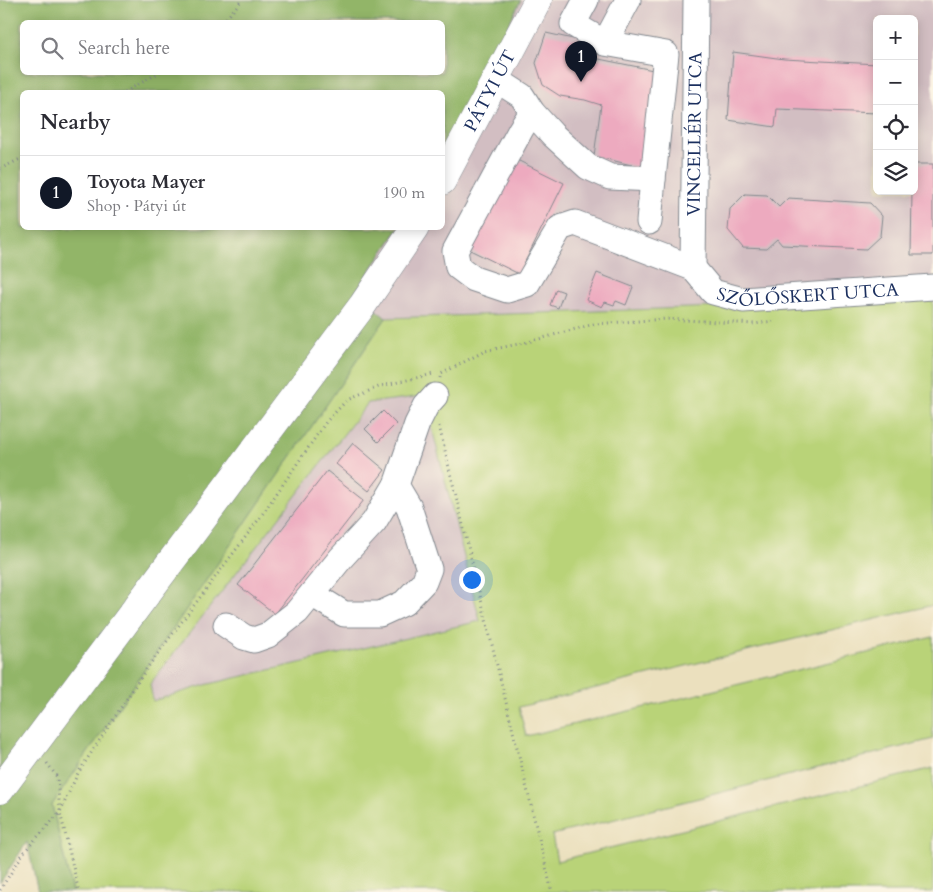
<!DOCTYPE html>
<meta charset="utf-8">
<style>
:root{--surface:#fff;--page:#f7f7f7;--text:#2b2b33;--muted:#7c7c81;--line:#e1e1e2;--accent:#111827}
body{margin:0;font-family:Cardo,serif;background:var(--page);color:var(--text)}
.controls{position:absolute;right:15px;top:15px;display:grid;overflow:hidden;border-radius:8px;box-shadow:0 2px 12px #0003}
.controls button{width:45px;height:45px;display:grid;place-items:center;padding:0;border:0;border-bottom:1px solid var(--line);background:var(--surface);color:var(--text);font:25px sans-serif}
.you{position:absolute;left:471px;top:579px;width:18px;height:18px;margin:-12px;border:4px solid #fff;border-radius:50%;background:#1a73e8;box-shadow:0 0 0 8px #1a73e833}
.badge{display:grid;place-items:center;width:32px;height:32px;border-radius:50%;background:var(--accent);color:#fff;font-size:16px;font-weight:700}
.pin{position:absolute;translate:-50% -41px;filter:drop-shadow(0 1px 2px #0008)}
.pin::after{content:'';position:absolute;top:26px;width:18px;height:15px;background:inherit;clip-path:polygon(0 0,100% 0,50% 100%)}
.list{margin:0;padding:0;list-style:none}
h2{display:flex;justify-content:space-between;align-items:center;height:65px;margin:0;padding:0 20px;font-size:21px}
h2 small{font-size:16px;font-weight:400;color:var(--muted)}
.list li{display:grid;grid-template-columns:32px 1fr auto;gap:15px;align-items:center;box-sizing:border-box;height:75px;padding:0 20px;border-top:1px solid var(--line)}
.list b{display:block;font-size:19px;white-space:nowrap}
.list p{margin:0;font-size:16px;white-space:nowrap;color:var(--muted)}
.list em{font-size:16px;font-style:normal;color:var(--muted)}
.icon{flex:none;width:28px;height:28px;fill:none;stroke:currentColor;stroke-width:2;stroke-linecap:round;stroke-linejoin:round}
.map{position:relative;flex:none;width:933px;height:892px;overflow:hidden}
.search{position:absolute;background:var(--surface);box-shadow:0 2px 12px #0003;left:20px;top:20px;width:425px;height:55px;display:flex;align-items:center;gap:12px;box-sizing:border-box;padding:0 18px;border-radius:8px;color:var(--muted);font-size:19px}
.panel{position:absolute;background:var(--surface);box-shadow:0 2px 12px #0003;left:20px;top:90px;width:425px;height:140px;border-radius:8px}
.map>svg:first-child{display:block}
.industrial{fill:#d2bec2;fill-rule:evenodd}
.green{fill:#b9d378;stroke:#6a816b;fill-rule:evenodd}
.forest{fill:#92b568;stroke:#567263;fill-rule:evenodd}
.building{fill:#edaabf}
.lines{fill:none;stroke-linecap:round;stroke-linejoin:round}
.minor-casing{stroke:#83888e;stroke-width:27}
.major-casing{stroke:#83888e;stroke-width:29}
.path{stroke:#83888e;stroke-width:3;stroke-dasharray:1 4;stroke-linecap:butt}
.minor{stroke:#fff;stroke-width:25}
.major{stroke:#fff;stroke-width:28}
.labels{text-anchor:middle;stroke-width:4;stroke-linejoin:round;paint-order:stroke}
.street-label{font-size:18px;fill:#1b2f5e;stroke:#fcf5e5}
</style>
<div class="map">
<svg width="933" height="892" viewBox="0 0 933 892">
<rect width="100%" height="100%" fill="#fcf5e5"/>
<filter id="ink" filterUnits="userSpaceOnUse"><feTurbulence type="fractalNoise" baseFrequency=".02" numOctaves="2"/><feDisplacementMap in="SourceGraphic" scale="10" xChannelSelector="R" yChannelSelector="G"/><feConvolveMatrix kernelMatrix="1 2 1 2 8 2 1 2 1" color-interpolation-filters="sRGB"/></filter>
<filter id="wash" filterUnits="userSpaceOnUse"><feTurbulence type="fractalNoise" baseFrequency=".0096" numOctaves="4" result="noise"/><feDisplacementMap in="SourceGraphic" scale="20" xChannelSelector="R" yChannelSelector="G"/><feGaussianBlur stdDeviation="1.12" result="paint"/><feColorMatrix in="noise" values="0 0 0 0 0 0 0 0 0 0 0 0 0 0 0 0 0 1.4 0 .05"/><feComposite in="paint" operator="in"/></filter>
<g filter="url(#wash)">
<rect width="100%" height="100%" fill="#ebe0be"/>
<path class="industrial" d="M521,0H933V300L386,318L355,294L399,228H442L443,154ZM877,19H914V191H877Z
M424,396L480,621L205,685L153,701L149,684L368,403Z"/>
<path class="green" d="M933,300V605L519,707L526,736L933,637V739L552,835L557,861L933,768V892H72L52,805L386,318ZM424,396L480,621L205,685L153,701L150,684L368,403Z"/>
<path class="forest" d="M0,0H521L443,154L442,92H22V228H399L355,293L386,318L52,805L72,892H38L27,842L0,883ZM22,22H442V72H22Z"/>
<g id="blocks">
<path class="building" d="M546,33L591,43L589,57L663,72L644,168L594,156L601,105L585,100L560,96L543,85L536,63Z
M733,52L784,59L877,64V113L777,109L775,127L728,120Z
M515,159L564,183L519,274L470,250Z
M914,164H933V255H911L912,191H914Z
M745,194L767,195L779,207L788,198L870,203L882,216L880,236L866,249L782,245L777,239L766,249L743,248L728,230L730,209Z
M597,273L633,287L626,305L616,301L614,305L605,302L602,307L586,300Z
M556,289L564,292L558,308L550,305Z
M383,411L396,424L378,442L365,429Z
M353,443L385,470L369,491L336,464Z
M327,471L364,500L275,614L238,585Z"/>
</g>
</g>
<g filter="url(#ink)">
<use href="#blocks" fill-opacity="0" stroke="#83888e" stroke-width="1"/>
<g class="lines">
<g class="minor-casing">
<g id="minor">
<path d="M605,43L628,0"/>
<path d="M497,80L522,96L532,112L553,135L588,167L610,177L653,179L666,54L605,43L573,24L586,0"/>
<path id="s1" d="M532,112L521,129L455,251L458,267L474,279L507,290L527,284L560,228L575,223L693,268L713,292L743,300L933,287"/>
<path d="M649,222L653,179"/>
<path id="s2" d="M693,268L696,0"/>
<path d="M312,594L344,614H380L404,603L424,582L429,569L409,507L396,485"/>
<path d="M226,625L244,637L254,640L268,635L297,612L341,558L374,522L396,485L417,424L426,406L435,396"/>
</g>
</g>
<g class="major-casing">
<g id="major">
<path id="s3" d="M442,181L538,0"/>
<path d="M0,790L362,306L415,228"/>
</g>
</g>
<path class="path" d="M223,22L242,0
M125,92L160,72
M0,169L22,158
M440,378L441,374L485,351L528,342L594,324L666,319L755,324L773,321
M439,426L552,892
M47,763L57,777L60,812L79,892
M0,890L24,852L60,812L78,773L147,668L259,519L326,422L347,400L381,386L433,374"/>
<use href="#minor" class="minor"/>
<use href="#major" class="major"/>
</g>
</g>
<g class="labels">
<g class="street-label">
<text dy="6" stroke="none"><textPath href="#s3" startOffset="102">PÁTYI ÚT</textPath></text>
<text dy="6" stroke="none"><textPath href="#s2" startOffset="134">VINCELLÉR UTCA</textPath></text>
<text dy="6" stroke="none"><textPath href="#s1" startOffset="585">SZŐLŐSKERT UTCA</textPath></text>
</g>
</g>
</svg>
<div class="controls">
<button>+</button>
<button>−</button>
<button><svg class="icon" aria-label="locate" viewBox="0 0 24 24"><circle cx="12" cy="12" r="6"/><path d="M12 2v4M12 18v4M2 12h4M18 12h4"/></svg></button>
<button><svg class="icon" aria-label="layers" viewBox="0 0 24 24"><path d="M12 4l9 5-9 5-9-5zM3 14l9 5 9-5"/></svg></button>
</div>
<div class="you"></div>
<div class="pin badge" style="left:581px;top:82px">1</div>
<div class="search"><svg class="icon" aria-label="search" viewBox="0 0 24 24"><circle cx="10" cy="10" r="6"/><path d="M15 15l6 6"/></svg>Search here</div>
<section class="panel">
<h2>Nearby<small></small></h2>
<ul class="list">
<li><span class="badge">1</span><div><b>Toyota Mayer</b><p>Shop · Pátyi út</p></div><em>190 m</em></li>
</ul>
</section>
</div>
